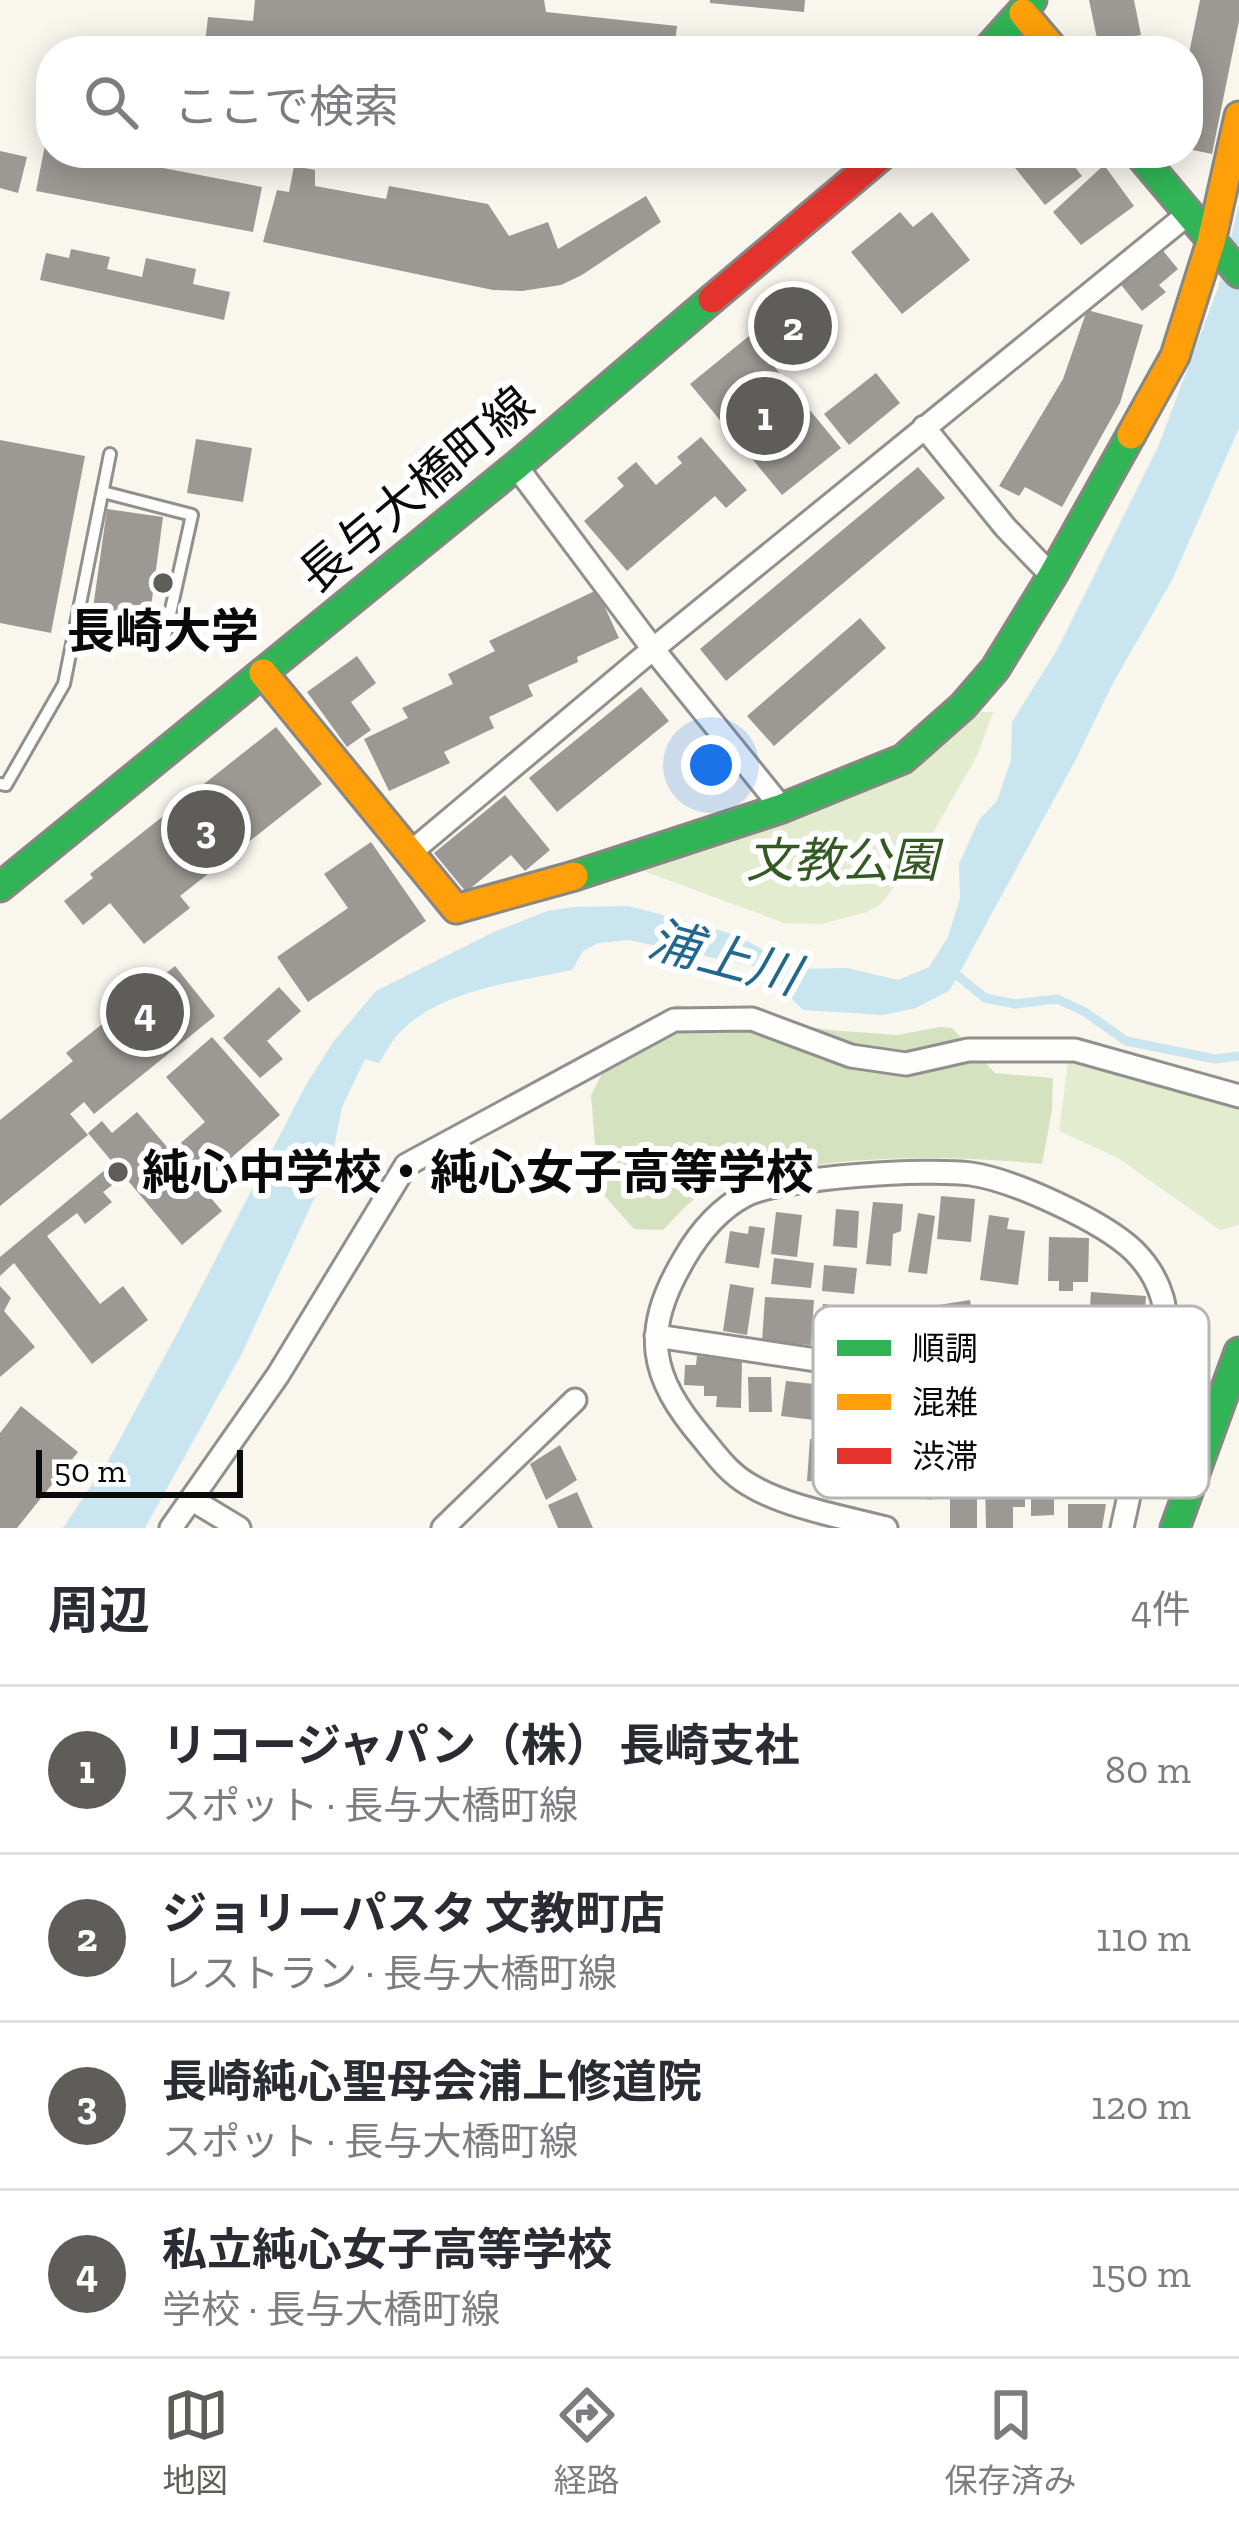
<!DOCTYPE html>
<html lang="ja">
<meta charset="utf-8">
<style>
:root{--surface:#fff;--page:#f7f7f7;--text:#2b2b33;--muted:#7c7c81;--line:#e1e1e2;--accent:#5e5d5a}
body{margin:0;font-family:"Zilla Slab","Noto Sans JP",serif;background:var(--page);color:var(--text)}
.scale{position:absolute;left:36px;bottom:30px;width:207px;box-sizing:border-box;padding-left:12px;border:6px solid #0a0a0a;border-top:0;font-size:33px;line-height:42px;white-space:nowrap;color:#0a0a0a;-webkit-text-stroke:9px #fff;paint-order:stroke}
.you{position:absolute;left:711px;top:765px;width:42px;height:42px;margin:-30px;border:9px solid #fff;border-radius:50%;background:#1a73e8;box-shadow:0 0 0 18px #1a73e833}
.badge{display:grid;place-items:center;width:78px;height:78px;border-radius:50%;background:var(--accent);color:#fff;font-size:39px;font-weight:700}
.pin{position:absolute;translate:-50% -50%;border:6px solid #fff;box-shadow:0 3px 12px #0006}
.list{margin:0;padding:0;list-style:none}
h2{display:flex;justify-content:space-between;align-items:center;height:156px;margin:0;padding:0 48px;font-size:51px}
h2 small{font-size:39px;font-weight:400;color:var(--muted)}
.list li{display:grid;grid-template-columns:78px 1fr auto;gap:36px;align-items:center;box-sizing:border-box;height:168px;padding:0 48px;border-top:3px solid var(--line)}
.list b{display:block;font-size:45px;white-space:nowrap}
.list p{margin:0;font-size:39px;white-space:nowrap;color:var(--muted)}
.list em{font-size:39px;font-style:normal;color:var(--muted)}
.icon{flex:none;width:66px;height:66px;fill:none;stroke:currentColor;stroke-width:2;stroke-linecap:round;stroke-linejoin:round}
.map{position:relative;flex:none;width:1239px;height:1528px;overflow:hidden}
.search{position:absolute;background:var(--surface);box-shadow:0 6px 30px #0003;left:36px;right:36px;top:36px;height:132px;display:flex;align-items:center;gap:30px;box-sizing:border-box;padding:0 42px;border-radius:48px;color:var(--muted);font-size:45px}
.sheet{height:828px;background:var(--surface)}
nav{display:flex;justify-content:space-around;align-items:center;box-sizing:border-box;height:168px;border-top:3px solid var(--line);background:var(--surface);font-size:33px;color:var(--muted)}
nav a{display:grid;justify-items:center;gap:6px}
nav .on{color:var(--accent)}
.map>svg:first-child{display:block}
.green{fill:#e4ecd0}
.forest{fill:#d5e2bf}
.water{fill:#c9e5ef}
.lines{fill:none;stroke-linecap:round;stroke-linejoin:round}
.stream{stroke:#c9e5ef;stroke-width:9}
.building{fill:#9c9894}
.lane-casing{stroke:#92908d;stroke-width:16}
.street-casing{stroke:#92908d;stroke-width:27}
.fast-casing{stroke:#888783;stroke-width:33}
.slow-casing{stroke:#888783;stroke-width:33}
.jam-casing{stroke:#888783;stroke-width:33}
.lane{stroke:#fefefc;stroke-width:10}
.street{stroke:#fefefc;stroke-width:21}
.fast{stroke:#30b455;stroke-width:27}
.slow{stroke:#ff9f0a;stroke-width:27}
.jam{stroke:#e5322d;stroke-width:27}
.poi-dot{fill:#5e5d5a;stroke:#fff;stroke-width:4.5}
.labels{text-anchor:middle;stroke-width:12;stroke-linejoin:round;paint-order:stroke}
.street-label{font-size:48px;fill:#0a0a0a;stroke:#fff}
.poi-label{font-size:48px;font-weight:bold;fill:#0a0a0a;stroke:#fff}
.park-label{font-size:48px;font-style:italic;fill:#335a22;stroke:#fff}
.water-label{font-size:51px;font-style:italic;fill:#22688e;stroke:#fff}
.key{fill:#fff;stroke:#b6b6b6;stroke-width:3}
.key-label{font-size:33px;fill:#0a0a0a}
</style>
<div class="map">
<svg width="1239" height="1528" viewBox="0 0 1239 1528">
<rect width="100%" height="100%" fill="#f9f6ee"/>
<path class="green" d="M979,712H993L977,756L927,843L881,904L867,912L822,924L784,923L641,870V864L811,811L880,785Z
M1068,1062L1239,1107V1225L1220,1230L1118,1158L1059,1131Z"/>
<path class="forest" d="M677,1005L829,1030L897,1035L940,1027L952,1028L995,1073L1053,1078L1052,1110L1042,1164C952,1155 864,1155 774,1171C750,1175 725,1178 704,1192C689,1201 676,1217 663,1230L634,1229L603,1194L596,1157L591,1095L624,1033Z"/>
<path class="water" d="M1239,204V428L1172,580L1113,683L1075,761L950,990L916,1008L883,1015L803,1010L761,968L629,940L598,943L583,951L572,970C516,982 443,989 401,1031C392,1040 386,1052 379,1063L365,1059L342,1107L331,1163L240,1357L145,1528H63L109,1459L180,1328L307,1083L334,1041L376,991L494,932L547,911L573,907L629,906L736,935L798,969L847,968L898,980L929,967L948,937L960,898L959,864L979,820L997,801L1011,760L1012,722L1057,650L1158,447L1218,288Z"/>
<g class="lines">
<path class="stream" d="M951,970L985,998L1015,1004L1057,999L1085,1012L1126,1041L1215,1059L1239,1056"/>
</g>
<path class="building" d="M255,0H544L546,12L677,26L674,51H204L208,17L253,21Z
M710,0H805L804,12L710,3Z
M1089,0H1134L1141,35L1098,43Z
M1200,0H1239V21L1212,154L1188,149V58Z
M45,145L51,147V153H84L262,187L253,232L36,191Z
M0,151L27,157L18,193L0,188Z
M1003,153H1064L1082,176L1045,205Z
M1104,165L1134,206L1081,245L1053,212Z
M294,166L315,170V186L386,199L389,186L488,204L509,236L548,222L558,249L646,196L661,222L582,275L561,285L522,291L493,290L263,242L277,190L289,192Z
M900,212L913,227L932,212L970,260L902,314L851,252Z
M1160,247L1178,269L1159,285L1166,292L1142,311L1118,281Z
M71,249L110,257L107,269L142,277L146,258L196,269L193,284L230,292L224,320L40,280L46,253L69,258Z
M801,288L833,324L785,364L754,329Z
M1087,310L1143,325L1120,403L1062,507L1025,487L1019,496L999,486L1063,379Z
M749,336L841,448L782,495L690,384Z
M876,373L900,403L849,445L824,414Z
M701,437L747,490L726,508L715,496L627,571L584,521L624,486L617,478L636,462L656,485L682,463L677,457Z
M196,439L252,448L243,502L187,493Z
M0,440L85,456L51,633L0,623Z
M918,467L945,498L726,681L700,649Z
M107,509L163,517L149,622L92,615Z
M597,590L619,638L577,657L578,662L528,685L533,696L489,717L494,728L444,752L450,763L389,791L364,739L408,718L402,708L453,684L448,674L495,651L489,641Z
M860,618L886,648L774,746L747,716Z
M357,656L376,683L351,702L371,730L347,747L307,692Z
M641,687L669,721L557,812L529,778Z
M276,727L322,784L180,896L190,908L144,944L110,903L83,925L64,901L93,878L90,874Z
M505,795L550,850L525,871L511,855L466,892L434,853Z
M371,842L426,921L308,1002L277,957L348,908L324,874Z
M175,966L215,1016L94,1114L84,1102L70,1114L88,1135L0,1206V1120L73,1061L66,1053Z
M279,987L301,1011L267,1041L283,1059L260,1078L223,1038Z
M212,1037L280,1115L205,1181L176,1147L205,1122L166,1077Z
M137,1112L222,1211L182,1245L88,1133L102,1121L112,1133Z
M112,1164L123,1177L103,1192L112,1202L85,1224L77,1213L47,1236L100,1304L123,1286L148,1320L92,1364L14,1263L0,1276V1257Z
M941,1196L975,1199L971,1242L937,1239Z
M873,1202L903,1204L901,1231L893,1234L891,1266L866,1264Z
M836,1209L859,1211L857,1248L833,1246Z
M776,1212L802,1215L797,1257L771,1254Z
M918,1213L935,1216L927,1274L908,1272Z
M989,1215L1009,1218L1007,1229L1025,1231L1018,1285L980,1280Z
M749,1226L765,1228L759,1268L725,1263L730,1231L748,1234Z
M1049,1237L1089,1238L1088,1282H1073V1291H1059V1281H1048Z
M774,1258L814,1263L811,1288L771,1284Z
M824,1265L857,1268L854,1294L822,1291Z
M730,1284L754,1288L747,1335L723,1331Z
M0,1286L11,1298L4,1311L35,1347L0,1377Z
M1091,1292L1146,1296L1142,1354L1107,1352L1106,1368L1086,1367Z
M765,1297L814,1300L811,1345L762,1342Z
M970,1300L977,1341L938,1347L932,1306Z
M823,1304L878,1310L873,1353L818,1346Z
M697,1356L742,1360L741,1408L716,1407L717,1396H704V1386L684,1385L685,1365H696Z
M815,1376L861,1382L856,1425L781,1416L786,1381L814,1384Z
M748,1377H771L772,1412H749Z
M21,1406L78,1452L17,1528H0V1433Z
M810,1439L854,1442L851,1484L807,1481Z
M906,1443L931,1447L929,1459L939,1460L932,1500L898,1495Z
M560,1445L577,1480L546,1500L530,1464Z
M985,1478H1025V1507H1013V1528H986Z
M950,1479H977V1528H950Z
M1031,1480H1054V1515L1031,1516Z
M577,1492L593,1528H558L548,1505Z
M1068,1504H1106L1102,1528H1068Z"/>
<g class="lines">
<g class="lane-casing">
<path id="lane" d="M76,623L164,641L192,515L103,492
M0,784L6,785L64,684L110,454"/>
</g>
<g class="street-casing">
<path id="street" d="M924,427L1005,527L1052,576
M516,466L653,649L782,808
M411,852L653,649L1188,214
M656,1336L1038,1393L1147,1414
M191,1499L239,1528
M171,1528L278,1375L406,1165L674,1020L752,1019L851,1056L906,1064L968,1050H1075L1239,1096
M443,1528L575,1400
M886,1528C843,1517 785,1507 748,1484C729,1473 716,1455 703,1439C649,1376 641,1332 684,1259C699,1233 719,1209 746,1195C784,1177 928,1168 971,1174C1013,1180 1103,1221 1134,1251C1146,1263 1157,1280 1162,1297C1172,1330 1156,1371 1149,1404C1140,1445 1131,1487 1122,1528"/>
</g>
<g class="fast-casing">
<path id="fast" d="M986,51L1032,0
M1138,153L1239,273
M574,876L782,808L903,759L963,706L995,669L1052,576L1131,435
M0,887L516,466L712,299
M1175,1528L1239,1352"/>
</g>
<g class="slow-casing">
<path id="slow" d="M1023,13L1055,51
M1131,435L1175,356L1211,242L1239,116
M263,673L456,909L574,876"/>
</g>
<g class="jam-casing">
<path id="jam" d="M712,299L885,153"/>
</g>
<use href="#lane" class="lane"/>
<use href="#street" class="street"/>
<use href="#fast" class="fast"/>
<use href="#slow" class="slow"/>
<use href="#jam" class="jam"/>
</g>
<g class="poi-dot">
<circle cx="163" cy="583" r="12"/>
<circle cx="118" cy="1172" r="12"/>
</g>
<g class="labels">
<g class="street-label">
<text transform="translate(416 489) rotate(-40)" y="17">長与大橋町線</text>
</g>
<g class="poi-label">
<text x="163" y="648">長崎大学</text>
<text x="142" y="1189" text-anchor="start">純心中学校・純心女子高等学校</text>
</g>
<g class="park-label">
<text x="842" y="877">文教公園</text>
</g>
<g class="water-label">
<text transform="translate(724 957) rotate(15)" y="18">浦上川</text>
</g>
</g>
<rect x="813" y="1306" width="396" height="192" rx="18" class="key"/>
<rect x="837" y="1340" width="54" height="16" fill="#30b455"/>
<rect x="837" y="1394" width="54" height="16" fill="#ff9f0a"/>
<rect x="837" y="1448" width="54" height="16" fill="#e5322d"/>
<g class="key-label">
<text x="912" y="1360">順調</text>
<text x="912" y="1414">混雑</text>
<text x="912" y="1468">渋滞</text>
</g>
</svg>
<div class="scale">50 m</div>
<div class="you"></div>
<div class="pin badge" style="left:765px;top:416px">1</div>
<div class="pin badge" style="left:793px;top:326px">2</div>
<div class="pin badge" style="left:206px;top:829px">3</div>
<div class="pin badge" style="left:145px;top:1012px">4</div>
<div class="search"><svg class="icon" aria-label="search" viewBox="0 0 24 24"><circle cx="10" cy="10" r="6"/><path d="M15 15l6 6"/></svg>ここで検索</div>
</div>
<section class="sheet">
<h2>周辺<small>4件</small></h2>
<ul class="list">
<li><span class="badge">1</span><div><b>リコージャパン（株） 長崎支社</b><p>スポット · 長与大橋町線</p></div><em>80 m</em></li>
<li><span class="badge">2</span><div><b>ジョリーパスタ 文教町店</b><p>レストラン · 長与大橋町線</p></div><em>110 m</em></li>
<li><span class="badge">3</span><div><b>長崎純心聖母会浦上修道院</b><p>スポット · 長与大橋町線</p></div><em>120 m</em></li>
<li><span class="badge">4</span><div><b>私立純心女子高等学校</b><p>学校 · 長与大橋町線</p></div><em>150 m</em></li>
</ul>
</section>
<nav>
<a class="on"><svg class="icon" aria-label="map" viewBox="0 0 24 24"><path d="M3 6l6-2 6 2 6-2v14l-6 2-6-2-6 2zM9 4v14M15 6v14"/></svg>地図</a>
<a><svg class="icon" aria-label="directions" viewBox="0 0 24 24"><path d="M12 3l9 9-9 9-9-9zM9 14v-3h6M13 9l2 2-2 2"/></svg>経路</a>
<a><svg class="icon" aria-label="saved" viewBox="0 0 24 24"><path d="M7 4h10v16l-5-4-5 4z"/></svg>保存済み</a>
</nav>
